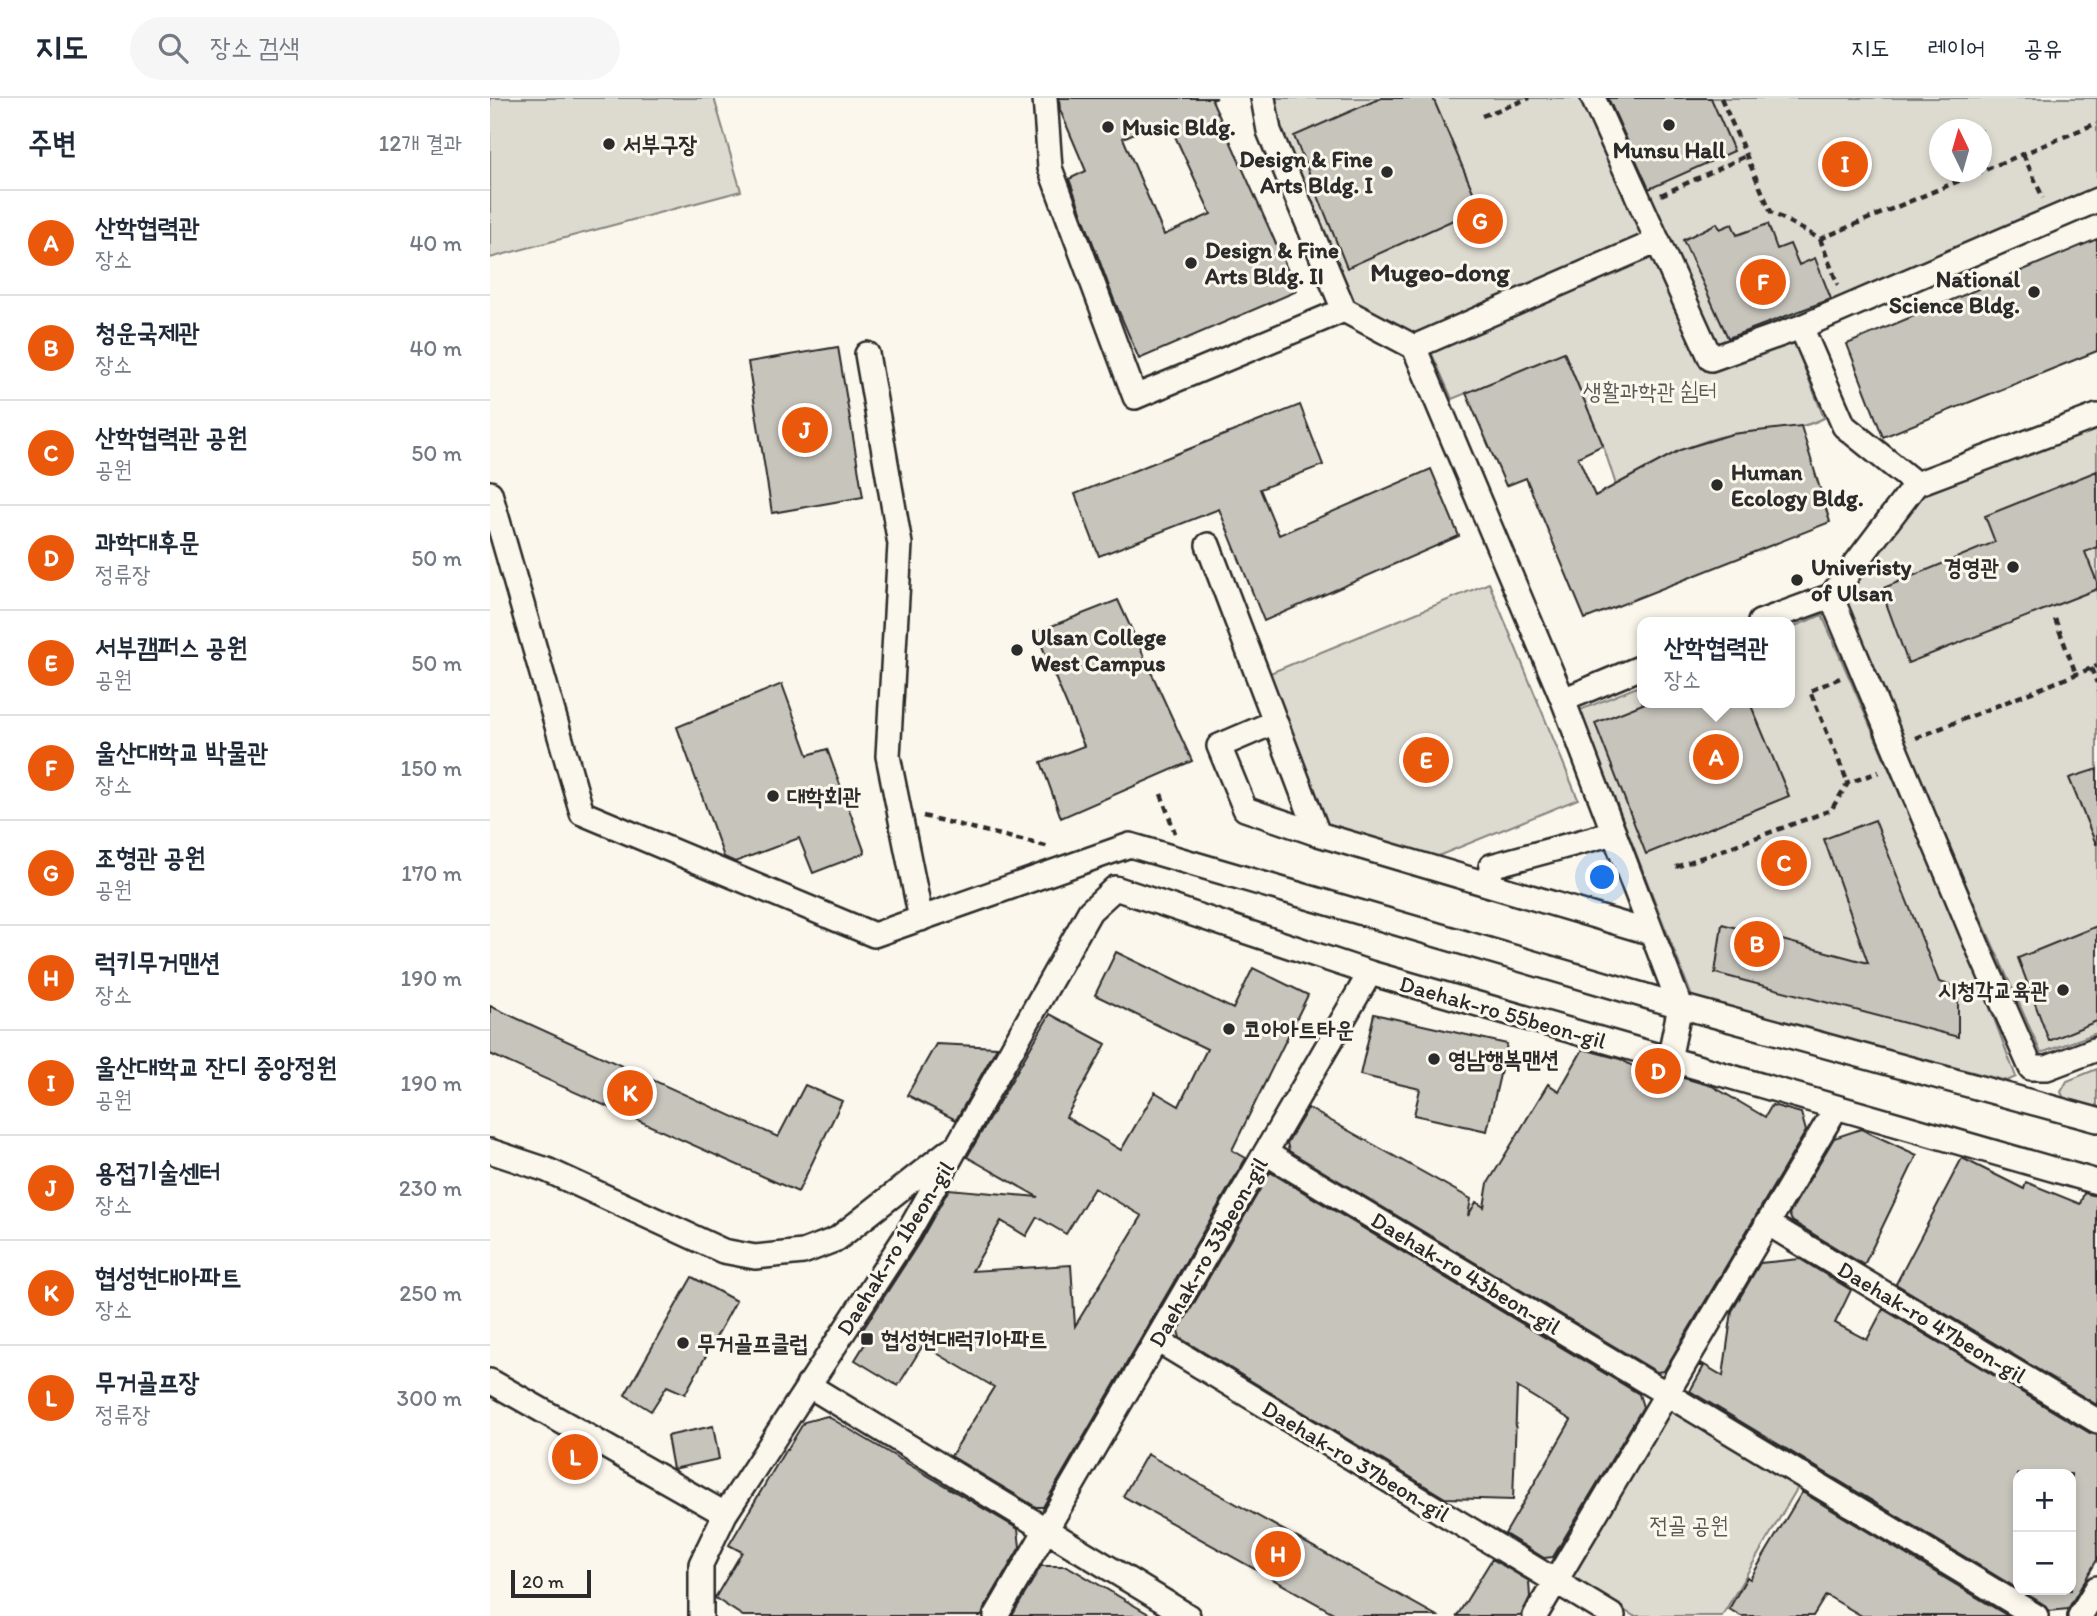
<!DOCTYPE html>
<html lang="ko">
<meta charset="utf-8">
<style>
:root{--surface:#fff;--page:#f6f6f7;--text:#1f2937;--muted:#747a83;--line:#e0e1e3;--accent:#ea580c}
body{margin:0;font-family:Itim,"Poor Story",sans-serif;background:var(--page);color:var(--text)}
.controls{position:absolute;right:21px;bottom:21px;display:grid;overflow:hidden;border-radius:14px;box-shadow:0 4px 10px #0003}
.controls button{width:63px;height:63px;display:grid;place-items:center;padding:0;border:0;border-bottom:2px solid var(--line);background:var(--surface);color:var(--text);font:35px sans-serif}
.compass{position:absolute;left:1439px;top:21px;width:63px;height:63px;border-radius:50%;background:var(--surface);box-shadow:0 4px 10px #0003;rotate:355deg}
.scale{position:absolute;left:21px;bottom:18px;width:80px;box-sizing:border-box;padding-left:7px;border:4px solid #2b2b2b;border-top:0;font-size:19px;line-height:24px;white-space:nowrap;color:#2b2b2b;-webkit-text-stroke:5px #fbf7ec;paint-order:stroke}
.you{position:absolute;left:1113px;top:780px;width:24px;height:24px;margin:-18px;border:5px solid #fff;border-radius:50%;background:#1a73e8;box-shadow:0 0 0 10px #1a73e833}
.badge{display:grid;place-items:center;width:46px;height:46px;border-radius:50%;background:var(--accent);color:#fff;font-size:23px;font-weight:700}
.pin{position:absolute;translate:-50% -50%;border:4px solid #fff;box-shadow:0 2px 7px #0006}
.popup{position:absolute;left:1147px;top:519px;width:158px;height:91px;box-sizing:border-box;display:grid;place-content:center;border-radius:14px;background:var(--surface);filter:drop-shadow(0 2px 5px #0005);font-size:23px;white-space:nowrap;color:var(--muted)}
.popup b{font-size:26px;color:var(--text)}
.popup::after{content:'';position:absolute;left:50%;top:100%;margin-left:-14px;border:14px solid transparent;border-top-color:var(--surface)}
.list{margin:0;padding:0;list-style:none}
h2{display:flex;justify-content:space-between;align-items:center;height:91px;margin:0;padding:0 28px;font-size:30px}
h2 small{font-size:23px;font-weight:400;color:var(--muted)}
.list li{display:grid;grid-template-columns:46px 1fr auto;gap:21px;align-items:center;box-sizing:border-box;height:105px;padding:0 28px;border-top:2px solid var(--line)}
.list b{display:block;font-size:26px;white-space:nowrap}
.list p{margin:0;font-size:23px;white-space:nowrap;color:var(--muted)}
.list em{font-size:23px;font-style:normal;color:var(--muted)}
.icon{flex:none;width:38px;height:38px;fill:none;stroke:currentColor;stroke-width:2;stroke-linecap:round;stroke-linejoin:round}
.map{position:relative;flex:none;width:1607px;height:1518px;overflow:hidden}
header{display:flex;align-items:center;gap:42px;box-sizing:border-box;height:98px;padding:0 35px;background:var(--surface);border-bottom:2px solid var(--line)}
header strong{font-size:33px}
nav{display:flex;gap:38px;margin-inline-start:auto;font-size:24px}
.search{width:490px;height:63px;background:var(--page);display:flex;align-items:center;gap:18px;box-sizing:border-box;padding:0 24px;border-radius:38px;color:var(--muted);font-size:26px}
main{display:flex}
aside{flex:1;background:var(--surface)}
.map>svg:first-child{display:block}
.green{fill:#dddad0;stroke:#84827e;stroke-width:2;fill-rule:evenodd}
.building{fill:#c7c4bc;stroke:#2b2b2b;stroke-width:2;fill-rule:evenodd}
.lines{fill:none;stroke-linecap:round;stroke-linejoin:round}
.street-casing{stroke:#2b2b2b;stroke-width:28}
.path{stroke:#2b2b2b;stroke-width:4.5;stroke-dasharray:7 5;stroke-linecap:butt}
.street{stroke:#fbf7ec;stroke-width:23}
.poi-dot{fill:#2b2b2b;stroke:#fbf7ec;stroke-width:2.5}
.labels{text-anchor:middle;stroke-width:6;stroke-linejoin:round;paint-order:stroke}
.poi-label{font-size:23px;font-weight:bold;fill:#2b2b2b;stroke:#fbf7ec;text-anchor:start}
.park-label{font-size:23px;fill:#585754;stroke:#fbf7ec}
.street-label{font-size:23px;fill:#2b2b2b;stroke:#fbf7ec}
.quarter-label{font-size:26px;font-weight:bold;fill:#2b2b2b;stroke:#fbf7ec}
</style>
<header>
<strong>지도</strong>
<div class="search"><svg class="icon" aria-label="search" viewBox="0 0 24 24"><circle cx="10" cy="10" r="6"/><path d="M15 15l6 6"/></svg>장소 검색</div>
<nav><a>지도</a><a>레이어</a><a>공유</a></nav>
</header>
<main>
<aside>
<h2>주변<small>12개 결과</small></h2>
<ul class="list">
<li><span class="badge">A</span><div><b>산학협력관</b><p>장소</p></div><em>40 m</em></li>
<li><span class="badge">B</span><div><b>청운국제관</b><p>장소</p></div><em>40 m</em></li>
<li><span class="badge">C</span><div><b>산학협력관 공원</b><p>공원</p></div><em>50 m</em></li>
<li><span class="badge">D</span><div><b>과학대후문</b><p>정류장</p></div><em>50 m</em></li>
<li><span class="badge">E</span><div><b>서부캠퍼스 공원</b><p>공원</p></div><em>50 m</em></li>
<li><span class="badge">F</span><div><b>울산대학교 박물관</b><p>장소</p></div><em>150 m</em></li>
<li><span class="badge">G</span><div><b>조형관 공원</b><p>공원</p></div><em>170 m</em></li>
<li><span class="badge">H</span><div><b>럭키무거맨션</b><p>장소</p></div><em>190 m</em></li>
<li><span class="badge">I</span><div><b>울산대학교 잔디 중앙정원</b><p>공원</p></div><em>190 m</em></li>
<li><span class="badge">J</span><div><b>용접기술센터</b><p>장소</p></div><em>230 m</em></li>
<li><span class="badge">K</span><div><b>협성현대아파트</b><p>장소</p></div><em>250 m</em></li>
<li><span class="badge">L</span><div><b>무거골프장</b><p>정류장</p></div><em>300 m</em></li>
</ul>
</aside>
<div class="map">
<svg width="1607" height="1518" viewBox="0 0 1607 1518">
<rect width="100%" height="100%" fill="#fbf7ec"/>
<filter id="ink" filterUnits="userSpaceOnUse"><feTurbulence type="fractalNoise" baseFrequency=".0143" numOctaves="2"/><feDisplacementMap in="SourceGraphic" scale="14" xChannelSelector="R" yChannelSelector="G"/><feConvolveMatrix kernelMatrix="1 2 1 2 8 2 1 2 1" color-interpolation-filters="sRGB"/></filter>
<g filter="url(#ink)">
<path class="green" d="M0,0H224L251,93L0,160Z
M783,0H1098L1158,136L924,241L862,207L787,27Z
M1103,0H1607V102L1221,261ZM1450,32H1492V74H1450Z
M1164,155L1220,270L1302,238L1334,320C1308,334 1273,331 1244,336C1201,343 1164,366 1126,387L1113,347L1074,255L962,301L941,254Z
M1607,329V935L1551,955L1477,789L1371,539L1351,498L1424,401Z
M999,485L1088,701L931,765L828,736L768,580Z
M1332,517L1483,865L1526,979L1517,983L1203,901L1090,612L1152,587V605H1300V530Z
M1607,971V1014L1576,1005L1571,994L1577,983Z
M1182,1311L1308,1389L1232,1518H1144L1079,1480Z"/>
<path class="building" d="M569,0H727L722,2L807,193L649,261L624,202L579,81L596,73L570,12ZM677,21L721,116L674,137L633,40Z
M891,0H943L990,110L857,170L804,38Z
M1118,0H1221L1244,53L1159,91Z
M1227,125L1230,131L1242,126L1247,137L1278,126L1287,151L1300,146L1309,167L1325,160L1341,201L1238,240L1193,142Z
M1607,141V253L1393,339L1357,246Z
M348,249L373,399L282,415L258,264Z
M1074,254L1113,347L1088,359L1105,398L1190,352L1242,336L1311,328L1340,424L1095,521L1036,380L1016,388L976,295Z
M810,307L833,367L770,391L789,437L941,371L969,438L774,523L729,411L609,458L585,396Z
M1607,373V449L1595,454L1607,484V491L1418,565L1391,491L1505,444L1495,418Z
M628,502L702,663L571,720L551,664L594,648L546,534Z
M292,586L318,657L337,651L375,755L323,775L309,740L245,764L234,759L187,629Z
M1155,605H1260L1299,698L1156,756L1105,625Z
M1607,671V746H1606L1579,680Z
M1385,722L1449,884L1468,889V939L1225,875L1232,826L1378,865L1334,741Z
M1607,828V923L1559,943L1528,860Z
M626,854L743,911L763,870L818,897L742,1052L756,1060L553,1409H546L461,1358L504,1289L433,1247L408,1288L365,1262L378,1241L370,1236L430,1143L459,1091L548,1099L477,1059L560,916L616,946L576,1019L631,1052L665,994L689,1008L717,951L605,897ZM604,1090L652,1118L585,1228L581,1167L482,1173L511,1123L536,1138L547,1119L576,1136Z
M0,908L288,1039L315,987L352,1003L308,1094L0,956Z
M884,916L1017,946L997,1033L924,1017L930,991L870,977Z
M446,946L507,949L466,1022L417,997Z
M1093,951L1130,961L1155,975L1158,970L1222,988L1275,1019L1282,1007L1311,1015L1316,1033L1174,1273L1167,1274L799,1053L797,1045L818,1010L981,1101L978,1118L986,1104L994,1109L998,1085L1058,986L1069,993Z
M1371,1031L1427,1057L1374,1167L1302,1123L1299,1116L1344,1040Z
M1472,1060L1534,1091L1536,1084L1590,1106L1594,1095L1607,1098V1307L1406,1186Z
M780,1074L1149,1296L1153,1309L1063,1459L1054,1460L1015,1436L1081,1322L1027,1289L1023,1402L955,1400L690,1240L688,1233Z
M1310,1161L1361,1192L1345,1225L1377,1242L1393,1211L1600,1335L1607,1337V1462L1578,1511L1559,1513L1553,1506L1530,1492H1581V1376H1528V1491L1200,1293L1214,1268H1209L1211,1265L1233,1278L1242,1213L1270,1165Z
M202,1179L246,1203L195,1296L177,1288L161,1313L135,1297Z
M337,1318L528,1431L530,1449L494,1511L492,1518H253L225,1500L252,1454L239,1447L296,1351L297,1352L314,1324Z
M223,1328L229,1361L183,1371L177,1338Z
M657,1356L947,1518H849L633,1398Z
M1312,1394L1518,1518H1372L1336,1497L1323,1518H1251L1239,1511L1257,1479L1260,1481Z
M1002,1461L1039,1483L1040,1499L1031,1518H967Z
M551,1468H577L662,1518H522Z"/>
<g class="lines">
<g class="street-casing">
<path id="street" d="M555,0L560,70L645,299L854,212
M773,0L779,33L854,212L924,249
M1103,0L1221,261L1311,229L1607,102
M1311,229L1354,328L1426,386
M377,256L410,446L398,658L431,821
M1607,318L1426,386L1341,498L1490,854L1541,970H1557L1607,951
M0,395L92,715L384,837L640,747L1190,908L1607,1022
M718,447L828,736
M1270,524L1341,498
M1152,569L1073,602L924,249L1168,143
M1073,602L1190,908L1179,962
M785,624L729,648L755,711L828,736L1162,835
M1000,786L1001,768L1124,735
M0,1053L57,1072L233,1153L265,1159L313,1154L347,1141L460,1052
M776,1055L1546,1518
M1277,1125L1607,1323
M667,1242L1123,1518
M0,1283L235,1416
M318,1287L698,1518
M211,1518V1466L235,1416L418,1135L600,813L625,790L880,875L1607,1084
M506,1518L880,875
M1045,1518L1346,1010
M1590,1518L1607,1490"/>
</g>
<path class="path" d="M1231,0L1281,114L1330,141L1348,187
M992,18L1040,0
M1533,56L1553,100
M1171,97L1256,58
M1330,141L1607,25
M1565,521L1586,576
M1601,570L1607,585
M1350,580L1320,593L1358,685
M1426,640L1607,568
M671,696L685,735
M433,718L560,749
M1186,769L1341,712L1358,685L1389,674"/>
<use href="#street" class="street"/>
</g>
</g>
<g class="poi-dot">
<circle cx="1179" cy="27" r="7"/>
<circle cx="618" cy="29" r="7"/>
<circle cx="119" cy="46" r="7"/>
<circle cx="897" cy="74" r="7"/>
<circle cx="701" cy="165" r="7"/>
<circle cx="1544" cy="194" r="7"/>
<circle cx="1227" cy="387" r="7"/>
<circle cx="1523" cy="469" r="7"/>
<circle cx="1307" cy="482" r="7"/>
<circle cx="527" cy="552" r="7"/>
<circle cx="283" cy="698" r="7"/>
<circle cx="1573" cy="892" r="7"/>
<circle cx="739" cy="931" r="7"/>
<circle cx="944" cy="961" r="7"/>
<rect x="370" y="1234" width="14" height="14" rx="3.5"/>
<circle cx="193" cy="1245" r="7"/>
</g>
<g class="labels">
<g class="poi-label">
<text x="632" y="37">Music Bldg.</text>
<text x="133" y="54">서부구장</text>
<text x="1179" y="60" text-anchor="middle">Munsu Hall</text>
<text x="883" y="69" text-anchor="end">Design &amp; Fine<tspan x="883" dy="26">Arts Bldg. I</tspan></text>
<text x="715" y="160">Design &amp; Fine<tspan x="715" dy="26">Arts Bldg. II</tspan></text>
<text x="1530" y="189" text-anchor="end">National<tspan x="1530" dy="26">Science Bldg.</tspan></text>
<text x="1241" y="382">Human<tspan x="1241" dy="26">Ecology Bldg.</tspan></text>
<text x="1321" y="477">Univeristy<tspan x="1321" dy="26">of Ulsan</tspan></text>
<text x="1509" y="477" text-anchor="end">경영관</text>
<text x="541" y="547">Ulsan College<tspan x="541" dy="26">West Campus</tspan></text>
<text x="297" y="706">대학회관</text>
<text x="1559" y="900" text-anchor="end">시청각교육관</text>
<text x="753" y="939">코아아트타운</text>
<text x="958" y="969">영남행복맨션</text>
<text x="391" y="1249">협성현대럭키아파트</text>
<text x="207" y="1253">무거골프클럽</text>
</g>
<g class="park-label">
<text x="1160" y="301">생활과학관 쉼터</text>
<text x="1199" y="1435">전골 공원</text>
</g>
<g class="street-label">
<text transform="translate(1013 914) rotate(16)" y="8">Daehak-ro 55beon-gil</text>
<text transform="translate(405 1150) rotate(-58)" y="8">Daehak-ro 1beon-gil</text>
<text transform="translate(718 1154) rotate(-60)" y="8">Daehak-ro 33beon-gil</text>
<text transform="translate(976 1175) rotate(31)" y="8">Daehak-ro 43beon-gil</text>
<text transform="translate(1442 1224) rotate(31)" y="8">Daehak-ro 47beon-gil</text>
<text transform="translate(866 1363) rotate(31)" y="8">Daehak-ro 37beon-gil</text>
</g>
<g class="quarter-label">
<text x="950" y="183">Mugeo-dong</text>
</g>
</g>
</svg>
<div class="controls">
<button>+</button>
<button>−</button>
</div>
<svg class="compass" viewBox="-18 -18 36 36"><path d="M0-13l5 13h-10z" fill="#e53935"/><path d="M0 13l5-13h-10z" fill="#747a83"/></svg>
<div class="scale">20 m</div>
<div class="you"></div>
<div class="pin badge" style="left:1226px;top:659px">A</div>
<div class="popup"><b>산학협력관</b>장소</div>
<div class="pin badge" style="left:1267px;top:846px">B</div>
<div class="pin badge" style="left:1294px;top:765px">C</div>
<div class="pin badge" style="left:1168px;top:973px">D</div>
<div class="pin badge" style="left:936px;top:662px">E</div>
<div class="pin badge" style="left:1273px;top:184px">F</div>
<div class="pin badge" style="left:990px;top:123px">G</div>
<div class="pin badge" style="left:788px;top:1456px">H</div>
<div class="pin badge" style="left:1355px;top:66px">I</div>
<div class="pin badge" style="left:315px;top:332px">J</div>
<div class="pin badge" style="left:140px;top:995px">K</div>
<div class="pin badge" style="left:85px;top:1359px">L</div>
</div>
</main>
